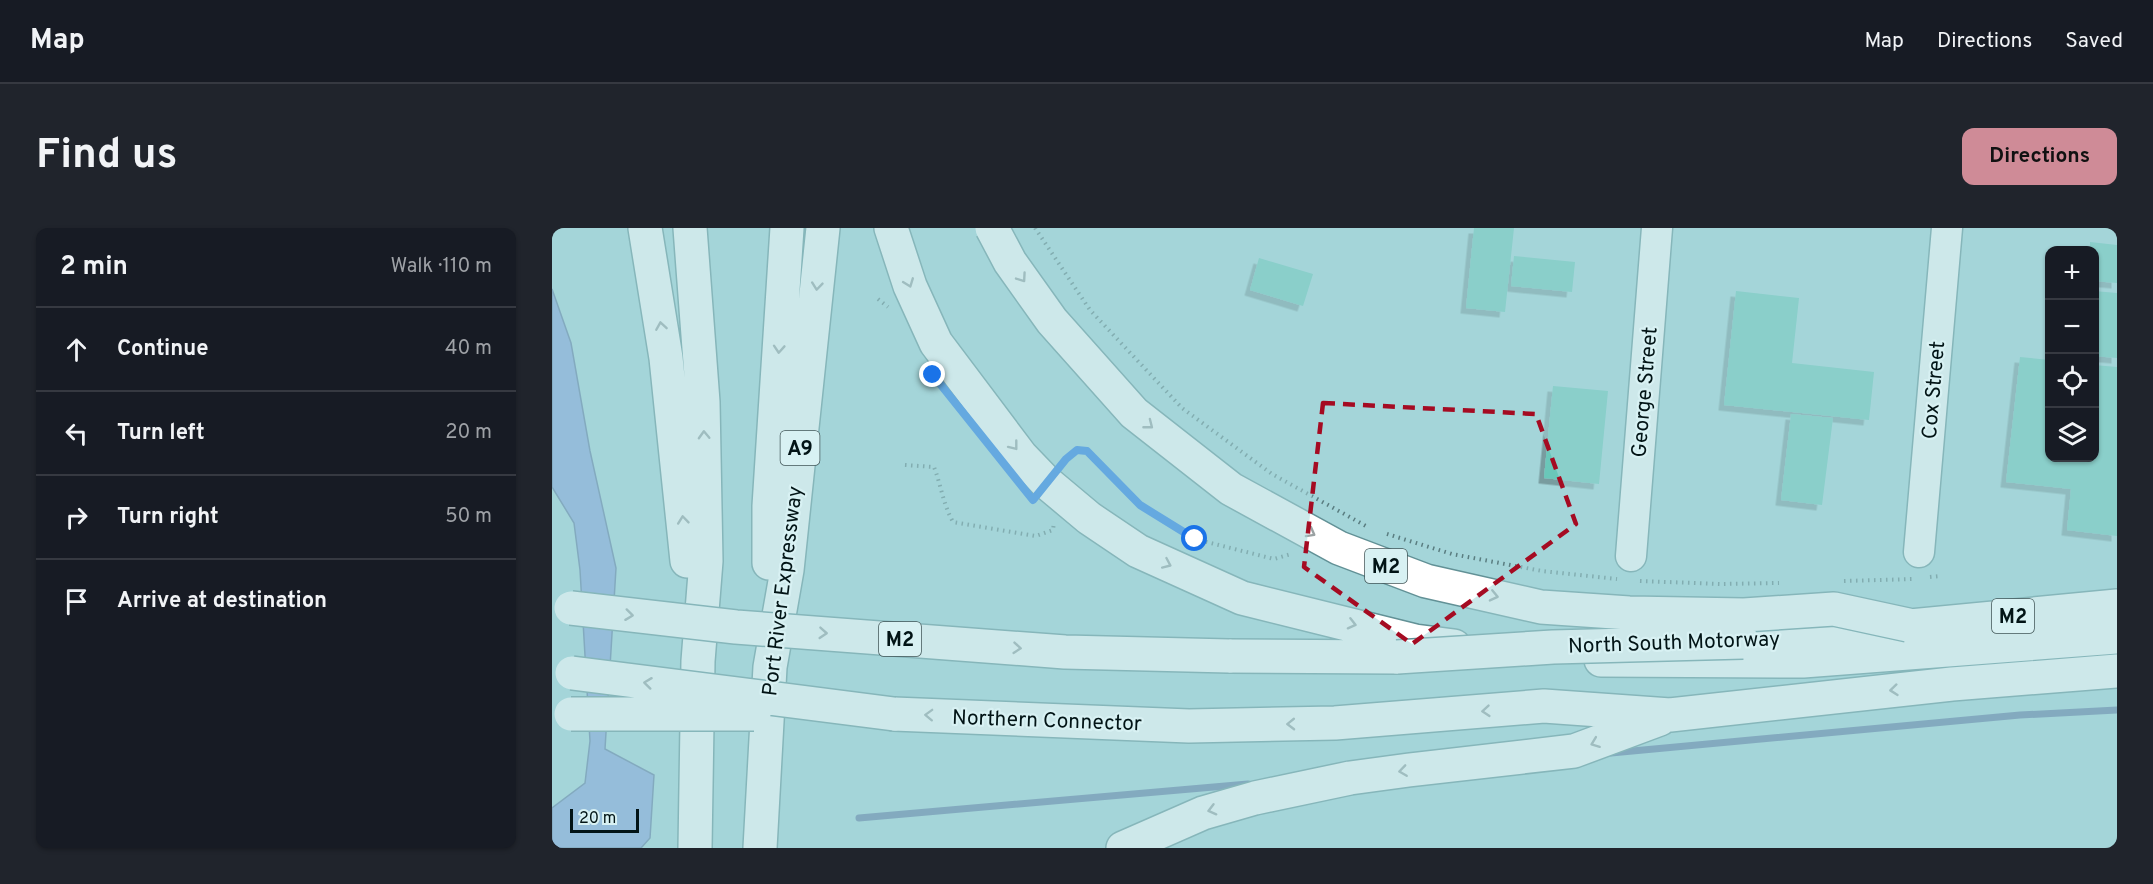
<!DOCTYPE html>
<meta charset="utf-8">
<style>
:root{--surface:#171b24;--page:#20242c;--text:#f1f3f6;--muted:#9ea1a6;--line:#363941;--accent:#cf8b97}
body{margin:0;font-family:Overpass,sans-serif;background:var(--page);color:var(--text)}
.controls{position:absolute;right:18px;top:18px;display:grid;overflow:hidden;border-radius:12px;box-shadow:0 2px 4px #0004}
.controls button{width:54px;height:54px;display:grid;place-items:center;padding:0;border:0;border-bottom:2px solid var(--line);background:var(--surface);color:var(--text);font:30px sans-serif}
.scale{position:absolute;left:18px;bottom:15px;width:69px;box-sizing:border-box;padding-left:6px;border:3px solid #021416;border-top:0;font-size:16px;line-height:21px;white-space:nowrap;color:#021416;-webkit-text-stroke:4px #d8f1f3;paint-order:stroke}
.stop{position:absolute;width:18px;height:18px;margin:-14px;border:4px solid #1a73e8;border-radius:50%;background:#fff}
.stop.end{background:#1a73e8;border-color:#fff;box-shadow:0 2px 6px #0008}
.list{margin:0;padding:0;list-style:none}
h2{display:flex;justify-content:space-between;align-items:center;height:78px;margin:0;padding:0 24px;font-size:26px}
h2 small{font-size:20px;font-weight:400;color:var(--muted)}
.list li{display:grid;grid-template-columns:39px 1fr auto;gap:18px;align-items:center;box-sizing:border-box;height:84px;padding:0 24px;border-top:2px solid var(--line)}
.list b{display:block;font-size:22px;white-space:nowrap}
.list em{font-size:20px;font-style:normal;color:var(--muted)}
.icon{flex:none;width:33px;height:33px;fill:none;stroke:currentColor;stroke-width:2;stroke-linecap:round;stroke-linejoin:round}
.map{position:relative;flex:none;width:1565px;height:620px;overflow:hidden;border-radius:12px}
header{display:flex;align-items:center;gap:36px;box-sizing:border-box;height:84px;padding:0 30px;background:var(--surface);border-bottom:2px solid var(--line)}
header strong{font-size:28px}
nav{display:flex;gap:33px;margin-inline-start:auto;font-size:21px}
.intro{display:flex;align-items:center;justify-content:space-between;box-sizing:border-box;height:144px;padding:0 36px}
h1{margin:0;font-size:42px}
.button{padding:15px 27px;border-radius:12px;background:var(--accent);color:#111;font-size:21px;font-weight:700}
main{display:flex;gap:36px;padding:0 36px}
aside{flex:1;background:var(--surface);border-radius:12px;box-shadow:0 2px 4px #0004}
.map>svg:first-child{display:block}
.water{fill:#83a1db;stroke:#5c77a0;stroke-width:1.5}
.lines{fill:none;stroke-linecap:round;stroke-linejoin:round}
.stream{stroke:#5c77a0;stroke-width:7}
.building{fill:#6ac7b9;filter:url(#shadow)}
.minor-casing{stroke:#629196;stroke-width:33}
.highway-casing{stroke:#629196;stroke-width:36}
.path{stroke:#5a7d80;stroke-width:4;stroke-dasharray:1.5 4.5;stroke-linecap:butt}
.minor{stroke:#fff;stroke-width:30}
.highway{stroke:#fff;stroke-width:33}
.highway-bridge-casing{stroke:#629196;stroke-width:36;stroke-linecap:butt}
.highway-bridge{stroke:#fff;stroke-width:33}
.oneway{stroke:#9aa1a2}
.route{stroke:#1a73e8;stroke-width:8}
.marked{fill:none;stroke:#a50b22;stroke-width:4.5;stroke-dasharray:12 8;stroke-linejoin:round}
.labels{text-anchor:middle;stroke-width:4.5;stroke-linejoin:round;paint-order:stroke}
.shield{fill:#d8f1f3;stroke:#425658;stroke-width:1.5}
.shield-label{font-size:20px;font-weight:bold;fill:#021416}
.street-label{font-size:21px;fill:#021416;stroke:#d8f1f3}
</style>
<header>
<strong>Map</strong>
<nav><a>Map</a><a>Directions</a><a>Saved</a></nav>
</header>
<div class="intro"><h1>Find us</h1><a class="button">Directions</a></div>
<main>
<aside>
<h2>2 min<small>Walk · 110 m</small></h2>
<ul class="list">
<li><svg class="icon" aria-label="ahead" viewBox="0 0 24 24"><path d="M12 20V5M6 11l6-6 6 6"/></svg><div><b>Continue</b></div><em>40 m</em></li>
<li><svg class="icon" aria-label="left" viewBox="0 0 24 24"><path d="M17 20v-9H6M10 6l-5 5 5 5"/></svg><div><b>Turn left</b></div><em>20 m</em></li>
<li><svg class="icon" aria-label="right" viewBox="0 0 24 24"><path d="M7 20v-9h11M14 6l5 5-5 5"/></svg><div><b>Turn right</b></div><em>50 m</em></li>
<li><svg class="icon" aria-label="arrive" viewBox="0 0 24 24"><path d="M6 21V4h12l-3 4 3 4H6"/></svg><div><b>Arrive at destination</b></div></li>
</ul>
</aside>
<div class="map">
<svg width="1565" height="620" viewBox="0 0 1565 620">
<defs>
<filter id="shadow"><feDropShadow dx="-5.5" dy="5.5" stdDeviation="0" flood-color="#0004"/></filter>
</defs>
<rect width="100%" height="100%" fill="#a4d5d9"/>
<path class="water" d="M0,61L19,115L38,223L64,340L53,521L102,547L98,610L89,620H0V580L33,555L38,513L28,342L22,295L0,259Z"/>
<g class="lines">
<path class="stream" d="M1059,525L1468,487L1565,482
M307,590L696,556"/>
</g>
<path class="building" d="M922,0H962L953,84L914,80Z
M1538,14L1565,17V55L1542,53V22H1538Z
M962,28L1023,34L1020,64L959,58Z
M707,30L761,46L751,78L698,62Z
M1184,63L1247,70L1240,135L1322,144L1317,192L1172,177Z
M1542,63L1565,65V130L1542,128Z
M1468,129L1498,132V230H1542V137L1565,139V308L1515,302L1519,261L1454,254Z
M1001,158L1056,163L1047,256L992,250Z
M1239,186L1281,190L1270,277L1229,272Z"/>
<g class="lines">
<g class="minor-casing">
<path id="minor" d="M1367,324L1395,0
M1079,328L1105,0"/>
</g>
<g class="highway-casing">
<path id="highway" d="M93,0L114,130L135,333
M138,0L151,174L154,333L146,433L143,620
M339,0L358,58L384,115L469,228L494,254L537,290L586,323L690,370L863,413L902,418
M217,335V278L235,0
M1191,414L1565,378
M677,428L845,429
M1049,432L1251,433L1565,409
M342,486L637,498L783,495L992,478L1118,487L1400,456L1565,443
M208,620L218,439L235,342L271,0
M571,620L651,585L703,570L798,550L857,542L1022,523L1108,491"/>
</g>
<path class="path" d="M483,0L538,82L630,180L720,246L814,298
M326,71L336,79
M511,234L525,222L535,223L588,277L643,311L722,331L739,326
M353,237L382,239C389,257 391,276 401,294L484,308L501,302L502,294
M835,306L900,326L990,343L1065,351
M1378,349L1388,348
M1088,353L1169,356L1227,355
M1292,353L1362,351"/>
<use href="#minor" class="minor"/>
<use href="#highway" class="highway"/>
<g class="highway-bridge-casing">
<path id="highway-bridge" d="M440,0L458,34L500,93L582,185L679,261L787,320L874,353L989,379L1077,385L1192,387L1282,381L1356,397
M19,380L184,399L513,424L677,428
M845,429L1001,419L1191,414
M20,445L342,486
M19,486H202"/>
</g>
<use href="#highway-bridge" class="highway-bridge"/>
</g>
<defs><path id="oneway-chevron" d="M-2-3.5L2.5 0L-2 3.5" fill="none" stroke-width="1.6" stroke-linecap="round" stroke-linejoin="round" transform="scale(1.5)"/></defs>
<g class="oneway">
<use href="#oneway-chevron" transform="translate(470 50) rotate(55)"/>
<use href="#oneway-chevron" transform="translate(357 55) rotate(69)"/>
<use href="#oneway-chevron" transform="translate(265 58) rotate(96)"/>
<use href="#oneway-chevron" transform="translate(109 98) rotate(-99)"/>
<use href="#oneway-chevron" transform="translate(227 121) rotate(94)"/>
<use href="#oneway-chevron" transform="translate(597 197) rotate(38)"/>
<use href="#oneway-chevron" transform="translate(152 207) rotate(-92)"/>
<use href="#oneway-chevron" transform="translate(462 218) rotate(52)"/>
<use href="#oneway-chevron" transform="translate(131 292) rotate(-96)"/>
<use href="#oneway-chevron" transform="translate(759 305) rotate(29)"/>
<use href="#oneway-chevron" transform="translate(615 336) rotate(24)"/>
<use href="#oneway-chevron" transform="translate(942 368) rotate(13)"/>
<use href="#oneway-chevron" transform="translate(77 387) rotate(7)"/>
<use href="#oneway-chevron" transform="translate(800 396) rotate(14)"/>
<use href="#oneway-chevron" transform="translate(271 405) rotate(4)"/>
<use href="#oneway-chevron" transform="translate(465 420) rotate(5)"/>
<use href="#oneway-chevron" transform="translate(96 455) rotate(-173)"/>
<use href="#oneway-chevron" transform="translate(1342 462) rotate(174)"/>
<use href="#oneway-chevron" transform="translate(934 483) rotate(175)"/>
<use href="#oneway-chevron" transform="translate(377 487) rotate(-178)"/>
<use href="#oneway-chevron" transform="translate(739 496) rotate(179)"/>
<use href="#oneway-chevron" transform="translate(1043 515) rotate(159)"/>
<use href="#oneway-chevron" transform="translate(851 543) rotate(172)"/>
<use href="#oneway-chevron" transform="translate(660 582) rotate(165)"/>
</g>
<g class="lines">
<path class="route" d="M381,147L481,272L514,231L525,222L535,223L588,277L643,311"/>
</g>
<path d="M0 0H1565V620H0ZM771,175L984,186L1024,296L860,416L752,339Z" fill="#a4d5d9" fill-opacity=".55" fill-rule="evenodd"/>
<path class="marked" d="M771,175L984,186L1024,296L860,416L752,339Z"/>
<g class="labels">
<g class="shield">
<rect x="228.5" y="203" width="39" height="34" rx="4.5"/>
<rect x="813" y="321" width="42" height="34" rx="4.5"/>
<rect x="1440" y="371" width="42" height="34" rx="4.5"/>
<rect x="327" y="394" width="42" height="34" rx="4.5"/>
</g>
<g class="shield-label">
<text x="248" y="227">A9</text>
<text x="834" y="345">M2</text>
<text x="1461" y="395">M2</text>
<text x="348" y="418">M2</text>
</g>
<g class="street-label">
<text transform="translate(1381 162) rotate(-85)" y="7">Cox Street</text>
<text transform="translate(1092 164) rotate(-85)" y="7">George Street</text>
<text transform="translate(230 363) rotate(-83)" y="7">Port River Expressway</text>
<text transform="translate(1122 414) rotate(-2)" y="7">North South Motorway</text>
<text transform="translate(495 492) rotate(2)" y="7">Northern Connector</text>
</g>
</g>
</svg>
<div class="controls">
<button>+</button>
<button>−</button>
<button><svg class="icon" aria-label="locate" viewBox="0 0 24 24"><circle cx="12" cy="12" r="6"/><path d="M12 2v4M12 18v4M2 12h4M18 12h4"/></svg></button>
<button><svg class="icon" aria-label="layers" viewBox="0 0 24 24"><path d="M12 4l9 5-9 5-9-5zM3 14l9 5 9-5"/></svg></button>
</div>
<div class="scale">20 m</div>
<div class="stop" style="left:643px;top:311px"></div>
<div class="stop end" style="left:381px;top:147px"></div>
</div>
</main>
